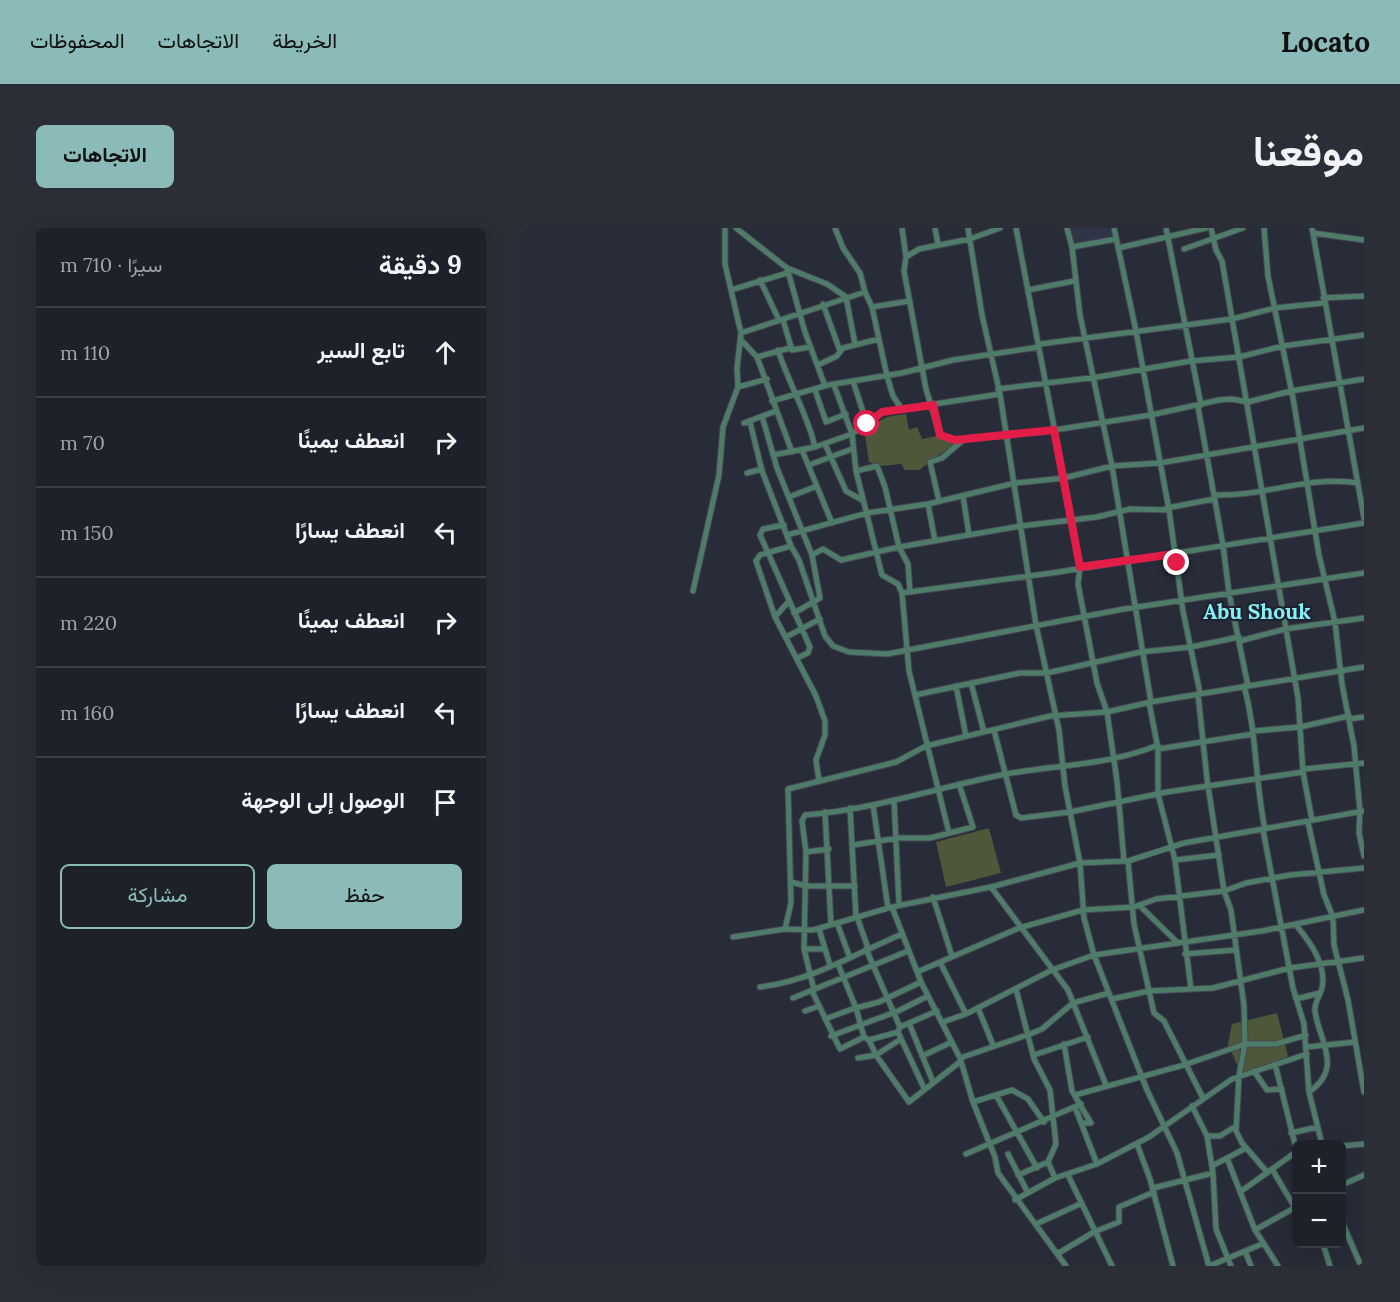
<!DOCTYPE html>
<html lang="ar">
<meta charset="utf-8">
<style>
:root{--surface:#1e212a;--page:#2b2e36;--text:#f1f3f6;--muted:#a1a3a8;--line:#3c3e47;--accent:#8bbbb9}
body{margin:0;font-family:Lora,Vazirmatn,serif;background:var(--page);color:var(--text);direction:rtl}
.controls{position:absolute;right:18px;bottom:18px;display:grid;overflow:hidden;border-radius:9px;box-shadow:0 6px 24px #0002}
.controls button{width:54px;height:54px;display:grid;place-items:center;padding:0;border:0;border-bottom:2px solid var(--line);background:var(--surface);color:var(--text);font:30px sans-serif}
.stop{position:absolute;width:18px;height:18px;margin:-14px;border:4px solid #e11d48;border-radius:50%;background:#fff}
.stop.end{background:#e11d48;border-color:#fff;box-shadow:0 2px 6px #0008}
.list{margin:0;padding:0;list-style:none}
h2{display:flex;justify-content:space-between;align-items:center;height:78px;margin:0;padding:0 24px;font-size:26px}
h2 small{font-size:20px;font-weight:400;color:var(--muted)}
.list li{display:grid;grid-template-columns:39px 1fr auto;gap:18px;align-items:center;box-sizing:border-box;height:90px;padding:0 24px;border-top:2px solid var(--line)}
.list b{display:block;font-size:22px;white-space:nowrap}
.list em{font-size:20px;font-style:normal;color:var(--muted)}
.actions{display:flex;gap:12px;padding:18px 24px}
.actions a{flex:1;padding:14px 0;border:2px solid var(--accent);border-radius:9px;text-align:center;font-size:21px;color:var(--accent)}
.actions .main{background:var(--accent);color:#111}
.icon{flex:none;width:33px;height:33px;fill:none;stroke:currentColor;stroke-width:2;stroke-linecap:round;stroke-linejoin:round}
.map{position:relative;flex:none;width:842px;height:1038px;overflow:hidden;direction:ltr;border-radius:9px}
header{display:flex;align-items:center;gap:36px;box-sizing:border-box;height:84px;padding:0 30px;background:var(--accent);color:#111}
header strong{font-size:28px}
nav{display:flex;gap:33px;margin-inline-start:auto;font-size:21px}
.intro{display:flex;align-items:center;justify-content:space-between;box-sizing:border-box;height:144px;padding:0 36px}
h1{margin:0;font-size:42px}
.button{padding:15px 27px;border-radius:9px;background:var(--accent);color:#111;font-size:21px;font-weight:700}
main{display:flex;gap:36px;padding:0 36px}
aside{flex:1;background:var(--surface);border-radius:9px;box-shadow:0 6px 24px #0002}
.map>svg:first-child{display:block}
.built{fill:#2f3547}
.green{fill:#4f573b}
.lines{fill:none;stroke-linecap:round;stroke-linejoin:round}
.minor-casing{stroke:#454854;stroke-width:7}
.minor{stroke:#4f7c69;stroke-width:5}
.route{stroke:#e11d48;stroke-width:8}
.labels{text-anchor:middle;stroke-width:4.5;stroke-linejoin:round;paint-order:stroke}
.district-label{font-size:21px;font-weight:bold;fill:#85f1f7;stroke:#1e222e}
</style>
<header>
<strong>Locato</strong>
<nav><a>الخريطة</a><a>الاتجاهات</a><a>المحفوظات</a></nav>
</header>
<div class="intro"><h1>موقعنا</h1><a class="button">الاتجاهات</a></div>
<main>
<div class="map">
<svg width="842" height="1038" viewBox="0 0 842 1038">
<rect width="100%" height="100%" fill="#282c38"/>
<path class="built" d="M549,0H588L590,8L553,16Z"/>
<path class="green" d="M384,186L387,202L395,199L400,211L415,208L432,216L397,242H383L379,236L360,238L347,234L343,207C356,191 364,188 384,186Z
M467,600L479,645L424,659L414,614Z
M755,785L766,828L758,838L721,850L706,816L710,796Z"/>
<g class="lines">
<g class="minor-casing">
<path id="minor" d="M214,0L265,40L283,104L303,158
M313,0L321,20L338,45L343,64L350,79L365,148L371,168L379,180
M380,0L384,29L382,43L404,161L418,207L433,212L532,202L629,187L697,172L709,171L726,174L769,163L842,151
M413,0L416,16
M446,0L460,87L478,166L514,397L537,502L543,558L558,635L562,690L572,727L625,862L655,925L687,1038L740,1016
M494,0L550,293L558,339L556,356L575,455L585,484L595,553L602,633
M545,0L550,19L558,87L590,238L629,474
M592,0L614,103L647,282L661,383L678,465
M644,0L679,177
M689,0L694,22L700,33L776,470L781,544L790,592
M742,0L746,48L771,170L797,327L813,394L820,456L832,518L838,583L837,605L842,628
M790,0L842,290
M791,5L842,12
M550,19L594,11
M596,20L684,0
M662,21L721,0
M384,29L397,21L448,11L478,0
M265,40L305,56L324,69L333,116
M238,52L257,92
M209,62L265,45
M506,62L552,53
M801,70L842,68
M301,76L318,123
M350,79L388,73
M261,92L270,122L288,119
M219,105L343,64
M219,112L235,129L270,224
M518,116L710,91L753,80L802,75
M256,122C266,154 286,187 293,219
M235,129L268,120
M296,137L315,128L321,120L357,111
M331,153L345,196
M312,157L330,206L334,243L360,347L376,356L380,365L387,443L427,605
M216,159L245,151
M476,161L576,149L669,133L717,129L761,118L842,107
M293,162L304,194L324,186
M250,173L306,157L380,145L431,132L517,119
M676,179L701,317L707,365L726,458
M240,188L255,240L290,327L298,370L272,385
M228,194L240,243L269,318L277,332L303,408L311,418L327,424L365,426L602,381L842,345
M222,195L254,183
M303,216L324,263L340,272
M280,222L310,295
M251,227L293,219L330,206L360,184L478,166
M287,237L330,221
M334,243L355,238L363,259L377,319L386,336L388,364
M225,245L240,241
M692,267C741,269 788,247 836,255
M441,268L447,307
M267,269L295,258
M417,273L408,234L420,230L440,213
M406,276L413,313
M645,280L692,271
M262,297L241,301L238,307L288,419L286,425L275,430
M265,307L345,285L406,276L493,255L542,250L590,238L638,235L842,200
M269,318L238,327L234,333L253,389L294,468L303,493V507L294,532L297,553
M290,327L301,321L319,332L377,319L499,298L575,289L608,281L647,282
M171,363L197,247L201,199L216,159L215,140L219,105L203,36V0
M380,365L530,345L842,295
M253,389L267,373
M264,409L298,391
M718,413L763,401L842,390
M449,455L462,504
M434,458L444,508
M722,458C735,505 733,554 743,601
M676,466L685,551L702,663L709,682L722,778L723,816L717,848L714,903L720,915L745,944
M393,467L498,445H525L619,424L669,419L717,409
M627,474L636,521V566L653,632L669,761
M827,491L842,489
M472,502L494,587L499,590L548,584L645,564L781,544
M731,503L778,499L827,488
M636,521L731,506
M782,541L842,535
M372,572L377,677
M351,577L366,680
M328,580L334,689
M303,584L309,697
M786,594L802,667L811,689L812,717L826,772L842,864
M741,602L771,760L782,796L787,864L800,916
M331,617L376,610H408L451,599L437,556
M284,624L307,621
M653,632L697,627
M606,633L612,696L632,785L642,793L681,870
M269,654L284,658H333
M469,659L546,762L584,857
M411,669L430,728
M617,677L656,715
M370,679L399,754L438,830L451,874L473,929L476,945L544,1038
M335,689L346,720
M315,695L328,730
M774,697C788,714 805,737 800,760C798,768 792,775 793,783C797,813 822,840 787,864
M263,701L269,675L266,561L374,534L404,518L528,488L585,484L629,474L842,439
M297,701L308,737
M211,709L263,701L291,702L370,679L469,659L558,635L606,633L662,615L842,583
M282,721H303
M344,721L378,799
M663,726L713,722
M418,734L444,786
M316,736L334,780L342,809
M395,744L497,700L561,682L612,679L634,671L702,663L724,655L768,647L842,640
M238,759C289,753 333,726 380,706
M494,761L512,831L528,862L534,916L526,934L533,950
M292,762L282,721L284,624L280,593L283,587C351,582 417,559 484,546C534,537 588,537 636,517
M290,763L318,821L342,809L347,812L376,804L378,799L415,783
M271,770L386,723
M590,771L627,763L691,760L768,740L842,730
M774,771L798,765
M334,780L357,774L399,754
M456,780L471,817
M283,783L297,778
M303,791L333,780
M421,794L444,786L530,742L572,727L740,703L842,682
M387,795L411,854
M376,804L402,860
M309,808L376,783L406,768
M347,812L354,827L387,874L439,833
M542,816L550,863L569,895H560
M785,819L833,814
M512,827L566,809
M400,828L430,814
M336,830L354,827L379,811
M438,830L508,806L520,801L551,775L587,765
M753,836L774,920
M732,843L745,862L760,861
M474,867L515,940
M553,867L662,837L723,816H754L784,807
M451,874L490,862L506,871L522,894
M670,878L685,908L691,945L694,1001L709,1038
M553,879L575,936
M769,905L796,899
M685,908H698L714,898
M615,916L628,951L651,1038
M820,918L842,916
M444,926L559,876
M486,926L506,965
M705,930L733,1002L756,1038
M690,938L724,920
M750,941L773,980
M496,947L526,934
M546,947L590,1038
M820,957L842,947
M631,960L691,945
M718,964L774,924
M493,972L533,950L575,936L627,909L710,851L785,826
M820,994L839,1038
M514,996L558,976
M733,1002L774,979
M801,1016L808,1038
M723,1023L729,1038
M535,1026L572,1004L597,994V979L632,964"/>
</g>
<use href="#minor" class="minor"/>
</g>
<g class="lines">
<path class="route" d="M345,196L360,184L411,177L418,207L433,212L532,202L558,339L652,326L655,335"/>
</g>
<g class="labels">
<g class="district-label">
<text x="735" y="391">Abu Shouk</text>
</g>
</g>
</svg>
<div class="controls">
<button>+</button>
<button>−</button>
</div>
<div class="stop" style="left:345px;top:196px"></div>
<div class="stop end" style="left:655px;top:335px"></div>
</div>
<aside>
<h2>9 دقيقة<small>سيرًا · 710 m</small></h2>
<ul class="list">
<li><svg class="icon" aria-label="ahead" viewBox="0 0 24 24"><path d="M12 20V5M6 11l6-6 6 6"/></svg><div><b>تابع السير</b></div><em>110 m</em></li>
<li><svg class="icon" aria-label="right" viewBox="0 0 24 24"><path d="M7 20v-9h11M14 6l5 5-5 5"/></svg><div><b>انعطف يمينًا</b></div><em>70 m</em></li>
<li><svg class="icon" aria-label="left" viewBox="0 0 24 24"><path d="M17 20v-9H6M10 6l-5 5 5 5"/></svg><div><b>انعطف يسارًا</b></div><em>150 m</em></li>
<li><svg class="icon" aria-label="right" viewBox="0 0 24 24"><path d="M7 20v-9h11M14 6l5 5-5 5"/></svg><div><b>انعطف يمينًا</b></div><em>220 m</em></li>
<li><svg class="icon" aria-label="left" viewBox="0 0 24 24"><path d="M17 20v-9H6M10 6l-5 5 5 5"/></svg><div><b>انعطف يسارًا</b></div><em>160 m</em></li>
<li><svg class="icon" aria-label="arrive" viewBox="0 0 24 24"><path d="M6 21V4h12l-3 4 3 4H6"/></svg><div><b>الوصول إلى الوجهة</b></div></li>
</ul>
<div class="actions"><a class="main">حفظ</a><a>مشاركة</a></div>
</aside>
</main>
